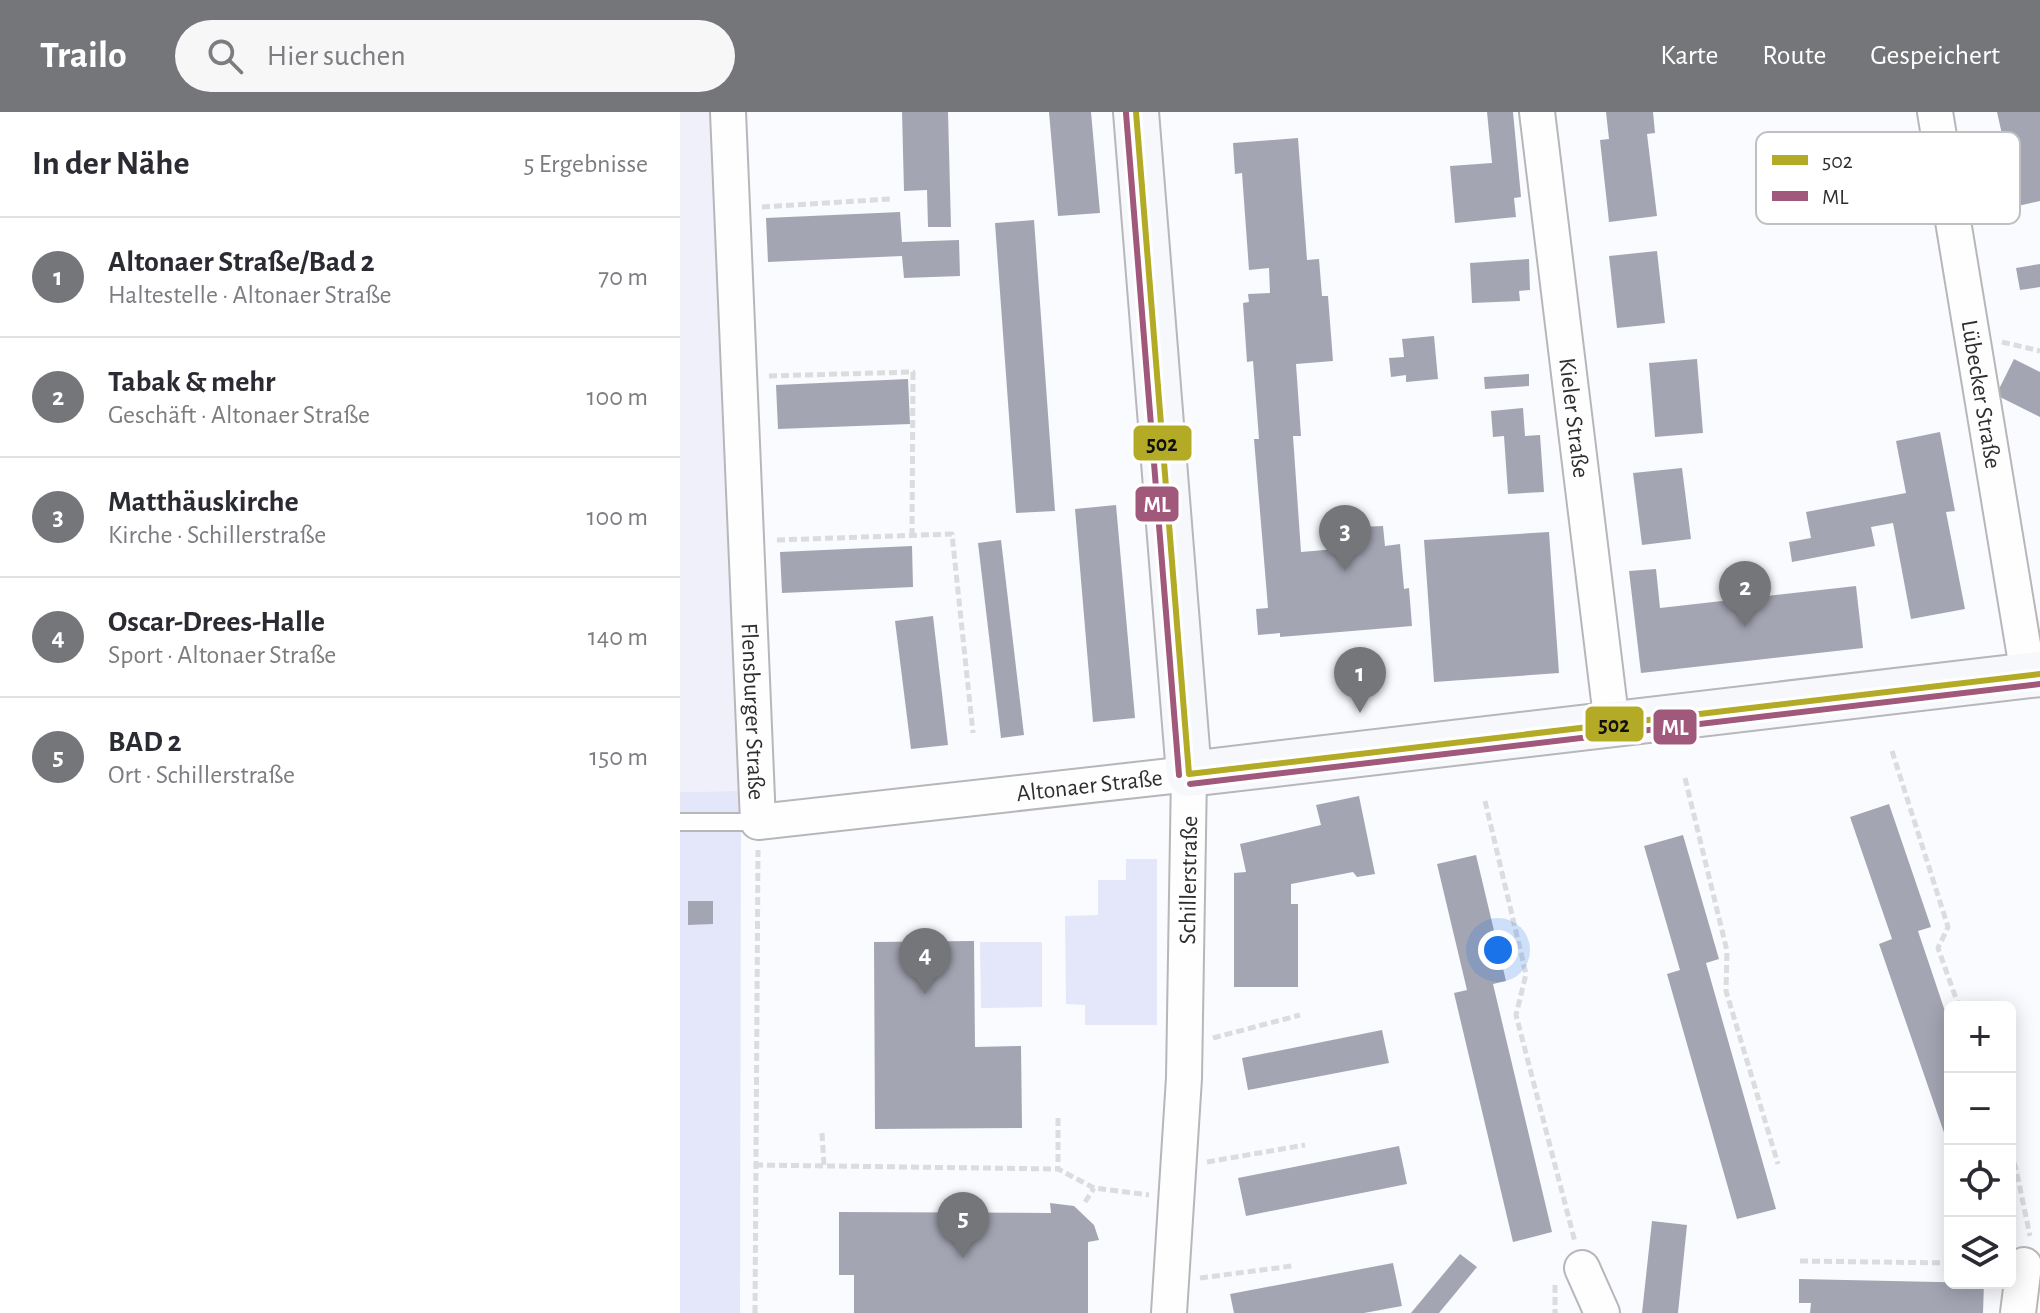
<!DOCTYPE html>
<html lang="de">
<meta charset="utf-8">
<style>
:root{--surface:#fff;--page:#f7f7f7;--text:#2b2b33;--muted:#7c7c81;--line:#e1e1e2;--accent:#757679}
body{margin:0;font-family:"Alegreya Sans",sans-serif;background:var(--page);color:var(--text)}
.controls{position:absolute;right:24px;bottom:24px;display:grid;overflow:hidden;border-radius:12px;box-shadow:0 4px 20px #0003}
.controls button{width:72px;height:72px;display:grid;place-items:center;padding:0;border:0;border-bottom:2px solid var(--line);background:var(--surface);color:var(--text);font:40px sans-serif}
.you{position:absolute;left:818px;top:838px;width:28px;height:28px;margin:-20px;border:6px solid #fff;border-radius:50%;background:#1a73e8;box-shadow:0 0 0 12px #1a73e833}
.badge{display:grid;place-items:center;width:52px;height:52px;border-radius:50%;background:var(--accent);color:#fff;font-size:26px;font-weight:700}
.pin{position:absolute;translate:-50% -66px;filter:drop-shadow(0 2px 4px #0008)}
.pin::after{content:'';position:absolute;top:42px;width:28px;height:24px;background:inherit;clip-path:polygon(0 0,100% 0,50% 100%)}
.list{margin:0;padding:0;list-style:none}
h2{display:flex;justify-content:space-between;align-items:center;height:104px;margin:0;padding:0 32px;font-size:34px}
h2 small{font-size:26px;font-weight:400;color:var(--muted)}
.list li{display:grid;grid-template-columns:52px 1fr auto;gap:24px;align-items:center;box-sizing:border-box;height:120px;padding:0 32px;border-top:2px solid var(--line)}
.list b{display:block;font-size:30px;white-space:nowrap}
.list p{margin:0;font-size:26px;white-space:nowrap;color:var(--muted)}
.list em{font-size:26px;font-style:normal;color:var(--muted)}
.icon{flex:none;width:44px;height:44px;fill:none;stroke:currentColor;stroke-width:2;stroke-linecap:round;stroke-linejoin:round}
.map{position:relative;flex:none;width:1360px;height:1201px;overflow:hidden}
header{display:flex;align-items:center;gap:48px;box-sizing:border-box;height:112px;padding:0 40px;background:var(--accent);color:#fff}
header strong{font-size:38px}
nav{display:flex;gap:44px;margin-inline-start:auto;font-size:28px}
.search{width:560px;height:72px;background:var(--page);display:flex;align-items:center;gap:20px;box-sizing:border-box;padding:0 28px;border-radius:44px;color:var(--muted);font-size:30px}
main{display:flex}
aside{flex:1;background:var(--surface)}
.map>svg:first-child{display:block}
.built{fill:#eff0fa}
.green{fill:#e4e6fa}
.building{fill:#a4a5b3}
.lines{fill:none;stroke-linecap:round;stroke-linejoin:round}
.lane-casing{stroke:#b7b7ba;stroke-width:20}
.street-casing{stroke:#b7b7ba;stroke-width:38}
.secondary-casing{stroke:#b7b7ba;stroke-width:48}
.path{stroke:#dbdcdd;stroke-width:5;stroke-dasharray:8 4;stroke-linecap:butt}
.lane{stroke:#fefeff;stroke-width:16}
.street{stroke:#fefeff;stroke-width:34}
.secondary{stroke:#f7f8fb;stroke-width:44}
.bus-1-casing{stroke:#fff;stroke-width:12}
.bus-2-casing{stroke:#fff;stroke-width:12}
.bus-1{stroke:#b3ab26;stroke-width:6}
.bus-2{stroke:#a0587b;stroke-width:6}
.labels{text-anchor:middle;stroke-width:8;stroke-linejoin:round;paint-order:stroke}
.street-label{font-size:24px;fill:#2e2e31;stroke:#fff}
.key{fill:#fff;stroke:#c0c0c1;stroke-width:2}
.key-label{font-size:22px;fill:#2e2e31}
.line-badge{stroke:#fff;stroke-width:3}
.badge-label{font-size:22px;text-anchor:middle;font-weight:bold;fill:#fff}
.pale-badge-label{font-size:22px;text-anchor:middle;font-weight:bold;fill:#111}
</style>
<header>
<strong>Trailo</strong>
<div class="search"><svg class="icon" aria-label="search" viewBox="0 0 24 24"><circle cx="10" cy="10" r="6"/><path d="M15 15l6 6"/></svg>Hier suchen</div>
<nav><a>Karte</a><a>Route</a><a>Gespeichert</a></nav>
</header>
<main>
<aside>
<h2>In der Nähe<small>5 Ergebnisse</small></h2>
<ul class="list">
<li><span class="badge">1</span><div><b>Altonaer Straße/Bad 2</b><p>Haltestelle · Altonaer Straße</p></div><em>70 m</em></li>
<li><span class="badge">2</span><div><b>Tabak &amp; mehr</b><p>Geschäft · Altonaer Straße</p></div><em>100 m</em></li>
<li><span class="badge">3</span><div><b>Matthäuskirche</b><p>Kirche · Schillerstraße</p></div><em>100 m</em></li>
<li><span class="badge">4</span><div><b>Oscar-Drees-Halle</b><p>Sport · Altonaer Straße</p></div><em>140 m</em></li>
<li><span class="badge">5</span><div><b>BAD 2</b><p>Ort · Schillerstraße</p></div><em>150 m</em></li>
</ul>
</aside>
<div class="map">
<svg width="1360" height="1201" viewBox="0 0 1360 1201">
<rect width="100%" height="100%" fill="#fafbfe"/>
<path class="built" d="M0,0H30L61,679L0,680Z"/>
<path class="green" d="M61,679L60,1201H0V680Z
M446,747H477V913H405V893L386,892L385,804L418,803V768H446Z
M300,830H362V895L301,896Z"/>
<path class="building" d="M222,0H268L271,115H248L247,78L224,79Z
M369,0H411L420,101L378,104Z
M807,0H833L841,85L834,86L836,105L775,111L770,54L812,51Z
M926,0H973L975,21L967,22L977,104L929,110L920,28L929,27Z
M1317,0H1360V89L1338,94Z
M618,26L627,148L639,147L642,184H648L653,249L616,252L621,324H613L621,440L680,435L678,415L703,414L705,434L720,432L724,477L729,476L732,514L600,525V521L578,523L576,497L588,496L574,327H579L573,249L567,250L563,191L569,190L568,182L590,181L589,156L569,158L562,61L555,62L553,31Z
M220,100L222,130L279,128L280,164L224,166L222,144L88,150L86,106Z
M354,108L375,399L336,401L315,111Z
M977,139L985,211L937,216L929,144Z
M849,147L850,178L839,179L840,189L792,191L790,151Z
M1360,152V175L1340,178L1336,156Z
M754,224L758,267L726,270V263L711,265L709,246L724,245L722,227Z
M1017,247L1023,321L975,325L969,251Z
M1334,247L1360,260V305L1316,283Z
M849,262V274L805,277L804,265Z
M228,267L230,312L98,317L96,273Z
M843,296L845,324L860,323L864,380L828,382L824,324L813,325L811,299Z
M1260,320L1275,399L1266,400L1285,497L1231,507L1213,411L1191,415L1195,434L1112,450L1109,430L1131,426L1126,400L1226,381L1216,329Z
M1002,356L1011,427L962,433L953,361Z
M436,393L455,606L413,610L395,397Z
M869,420L879,561L754,570L744,428Z
M321,428L344,623L321,626L298,431Z
M232,434L233,475L102,481L100,440Z
M976,457L980,496L1176,474L1183,536L961,561L949,459Z
M253,504L268,633L231,637L215,509Z
M679,684L695,762L677,765L673,760L611,772V792H618V875H554V761L566,760L560,732L641,713L636,693Z
M1209,692L1251,815L1238,819L1270,914V1038L1199,832L1212,827L1170,705Z
M1003,723L1039,847L1026,851L1096,1097L1057,1107L987,862L1000,858L964,734Z
M796,743L826,869L813,872L872,1120L833,1130L774,881L787,878L757,752Z
M8,789H33V812L8,813Z
M294,829L295,935L341,934L342,1016L195,1017L194,830Z
M702,918L709,951L568,978L562,946Z
M719,1034L727,1072L566,1104L558,1066Z
M370,1091L394,1094L414,1113L419,1128L408,1130V1201H174V1163H159V1100L371,1101Z
M972,1109L1007,1113L998,1201H962Z
M780,1142L797,1155L759,1201H731Z
M713,1151L722,1194L684,1201H554L550,1182Z
M1119,1167L1304,1171L1303,1201H1130L1131,1191H1119Z"/>
<g class="lines">
<g class="lane-casing">
<path id="lane" d="M0,710H78"/>
</g>
<g class="street-casing">
<g id="street">
<path id="s1" d="M48,0L78,710L509,662L504,966L489,1201"/>
<path id="s2" d="M857,0L932,613"/>
<path id="s3" d="M1255,0L1348,563"/>
<path d="M902,1156L922,1201"/>
<path d="M1338,1201L1344,1153"/>
</g>
</g>
<g class="secondary-casing">
<path id="secondary" d="M456,0L509,662L1360,562"/>
</g>
<path class="path" d="M82,95L211,87
M1322,230L1360,239
M89,264L233,260L232,424
M97,428L272,422L293,621
M1212,639L1268,815L1258,836L1279,895
M1005,666L1047,839L1046,879L1098,1052
M805,689L846,862L836,903L895,1130
M533,926L620,903
M378,1006V1057
M142,1021L144,1054
M1330,1039L1336,1057L1350,1124
M527,1050L625,1033
M75,1053L378,1057L414,1076L469,1083
M405,1090L414,1076
M1120,1149L1270,1151
M520,1166L612,1154
M875,1173V1201
M75,1201L78,738"/>
<use href="#lane" class="lane"/>
<use href="#street" class="street"/>
<use href="#secondary" class="secondary"/>
<g class="bus-1-casing">
<path id="bus-1" d="M456,0L509,662
M509,662L1360,562"/>
</g>
<g class="bus-2-casing">
<path id="bus-2" d="M446,1L499,663
M510,672L1360,572"/>
</g>
<use href="#bus-1" class="bus-1"/>
<use href="#bus-2" class="bus-2"/>
</g>
<g class="labels">
<g class="street-label">
<text dy="8" stroke="none"><textPath href="#s3" startOffset="286">Lübecker Straße</textPath></text>
<text dy="8" stroke="none"><textPath href="#s2" startOffset="308">Kieler Straße</textPath></text>
<text dy="8" stroke="none"><textPath href="#s1" startOffset="600">Flensburger Straße</textPath></text>
<text dy="8" stroke="none"><textPath href="#s1" startOffset="1044">Altonaer Straße</textPath></text>
<text transform="translate(508 768) rotate(-89)" y="8">Schillerstraße</text>
</g>
</g>
<rect x="1076" y="20" width="264" height="92" rx="12" class="key"/>
<rect x="1092" y="43" width="36" height="10" fill="#b3ab26"/>
<rect x="1092" y="79" width="36" height="10" fill="#a0587b"/>
<g class="key-label">
<text x="1142" y="56">502</text>
<text x="1142" y="92">ML</text>
</g>
<g class="line-badge">
<rect x="452" y="312" width="61" height="38" rx="8" fill="#b3ab26"/>
<rect x="454" y="373" width="46" height="38" rx="8" fill="#a0587b"/>
<rect x="904" y="593" width="61" height="38" rx="8" fill="#b3ab26"/>
<rect x="972" y="596" width="46" height="38" rx="8" fill="#a0587b"/>
</g>
<g class="badge-label">
<text x="477" y="400">ML</text>
<text x="995" y="623">ML</text>
</g>
<g class="pale-badge-label">
<text x="482" y="339">502</text>
<text x="934" y="620">502</text>
</g>
</svg>
<div class="controls">
<button>+</button>
<button>−</button>
<button><svg class="icon" aria-label="locate" viewBox="0 0 24 24"><circle cx="12" cy="12" r="6"/><path d="M12 2v4M12 18v4M2 12h4M18 12h4"/></svg></button>
<button><svg class="icon" aria-label="layers" viewBox="0 0 24 24"><path d="M12 4l9 5-9 5-9-5zM3 14l9 5 9-5"/></svg></button>
</div>
<div class="you"></div>
<div class="pin badge" style="left:680px;top:601px">1</div>
<div class="pin badge" style="left:1065px;top:515px">2</div>
<div class="pin badge" style="left:665px;top:459px">3</div>
<div class="pin badge" style="left:245px;top:882px">4</div>
<div class="pin badge" style="left:283px;top:1146px">5</div>
</div>
</main>
